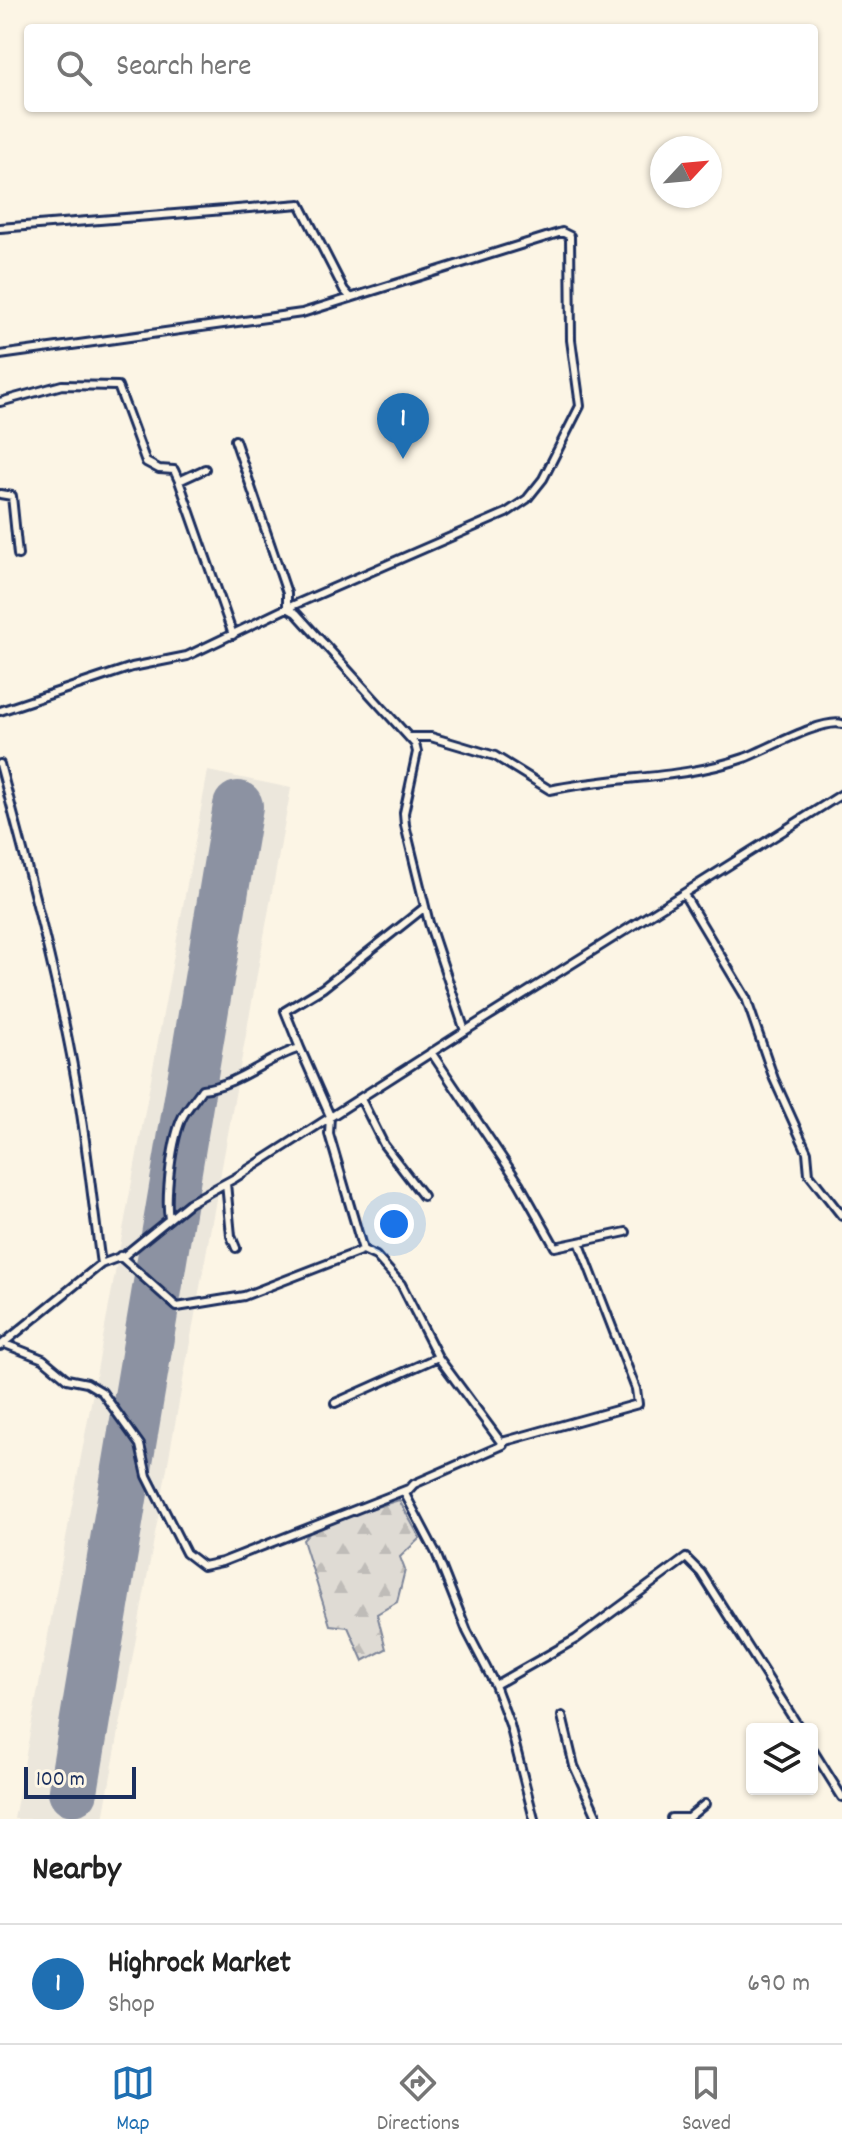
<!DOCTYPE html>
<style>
:root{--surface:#fff;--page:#f2f2f2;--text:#222;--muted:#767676;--line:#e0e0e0;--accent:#1f6fb2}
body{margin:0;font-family:Dekko,sans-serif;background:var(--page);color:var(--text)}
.controls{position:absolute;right:24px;bottom:24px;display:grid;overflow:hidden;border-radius:8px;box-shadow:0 2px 6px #0004}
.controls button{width:72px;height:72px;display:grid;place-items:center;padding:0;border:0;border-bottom:2px solid var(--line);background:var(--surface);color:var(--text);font:40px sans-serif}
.compass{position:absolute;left:650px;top:136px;width:72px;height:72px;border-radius:50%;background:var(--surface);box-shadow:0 2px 6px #0004;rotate:64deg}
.scale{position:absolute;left:24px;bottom:20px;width:112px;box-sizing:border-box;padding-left:8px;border:4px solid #1b2f5e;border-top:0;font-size:22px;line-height:28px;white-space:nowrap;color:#1b2f5e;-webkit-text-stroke:6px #fcf5e5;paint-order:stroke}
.you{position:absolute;left:394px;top:1224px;width:28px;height:28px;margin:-20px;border:6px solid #fff;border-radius:50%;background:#1a73e8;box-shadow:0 0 0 12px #1a73e833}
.badge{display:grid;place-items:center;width:52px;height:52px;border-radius:50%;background:var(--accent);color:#fff;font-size:26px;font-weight:700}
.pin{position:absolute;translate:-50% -66px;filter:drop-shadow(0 2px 4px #0008)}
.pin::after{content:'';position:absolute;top:42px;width:28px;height:24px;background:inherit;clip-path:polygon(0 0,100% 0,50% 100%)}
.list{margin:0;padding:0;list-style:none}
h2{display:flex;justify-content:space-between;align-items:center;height:104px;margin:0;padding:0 32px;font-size:34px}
h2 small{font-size:26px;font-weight:400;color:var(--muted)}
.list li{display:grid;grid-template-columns:52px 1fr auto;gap:24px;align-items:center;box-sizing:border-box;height:120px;padding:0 32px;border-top:2px solid var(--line)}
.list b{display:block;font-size:30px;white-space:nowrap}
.list p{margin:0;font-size:26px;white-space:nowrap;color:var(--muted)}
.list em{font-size:26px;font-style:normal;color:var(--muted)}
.icon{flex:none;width:44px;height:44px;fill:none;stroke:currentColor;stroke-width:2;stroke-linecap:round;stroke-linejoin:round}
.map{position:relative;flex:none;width:842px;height:1819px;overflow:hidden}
.search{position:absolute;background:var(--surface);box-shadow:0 2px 6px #0004;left:24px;right:24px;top:24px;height:88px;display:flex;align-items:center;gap:20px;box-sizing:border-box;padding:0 28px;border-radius:8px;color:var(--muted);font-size:30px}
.sheet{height:224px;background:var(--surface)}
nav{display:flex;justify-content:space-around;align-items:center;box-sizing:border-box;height:112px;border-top:2px solid var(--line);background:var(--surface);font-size:22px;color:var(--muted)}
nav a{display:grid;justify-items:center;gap:4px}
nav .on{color:var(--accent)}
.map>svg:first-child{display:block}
.built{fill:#ece7dc}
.forest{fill:url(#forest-firs);stroke:#7d8599;stroke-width:2}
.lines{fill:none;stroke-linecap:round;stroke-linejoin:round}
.runway{stroke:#8c92a2;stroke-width:50}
.minor-casing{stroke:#1b2f5e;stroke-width:12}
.minor{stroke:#fcf5e5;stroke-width:6}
</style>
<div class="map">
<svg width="842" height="1819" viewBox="0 0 842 1819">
<defs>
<pattern id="forest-firs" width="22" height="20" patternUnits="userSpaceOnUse" patternTransform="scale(2)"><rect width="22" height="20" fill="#dfdbd4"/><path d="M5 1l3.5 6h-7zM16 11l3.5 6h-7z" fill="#bfbcb8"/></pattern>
</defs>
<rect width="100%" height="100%" fill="#fcf5e5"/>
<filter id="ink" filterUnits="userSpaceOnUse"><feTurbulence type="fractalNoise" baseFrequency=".0125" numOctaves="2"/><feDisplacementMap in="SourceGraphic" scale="16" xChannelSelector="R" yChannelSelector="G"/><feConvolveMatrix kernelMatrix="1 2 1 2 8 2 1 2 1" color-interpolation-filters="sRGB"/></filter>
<g filter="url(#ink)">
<path class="built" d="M208,771L291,788L103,1819H14Z"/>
<path class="forest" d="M399,1500L420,1538L400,1557L405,1570L397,1602L377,1614L386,1649L363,1661L348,1627L330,1625L303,1540L316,1526Z"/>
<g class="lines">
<path class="runway" d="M73,1791L238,806"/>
<g class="minor-casing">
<path id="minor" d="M0,228L300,204L344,290L351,298
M0,355L302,313L562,232L570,236L571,340L580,406L543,479L527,499L506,513L287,608V593L235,440
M0,402L62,385L118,386L146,462L159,469L174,470L179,481L233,635
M179,481L205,469
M0,494L12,496L18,555
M0,711L132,667L187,656L287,608L296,613L415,744L417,752L404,813L405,825L429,923L465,1031L842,794
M410,737H431L495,756L550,790C614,776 681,780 744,758C766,750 823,718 842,724
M0,764C27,866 55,968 74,1071C86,1135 92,1200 101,1264
M685,896L746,998L774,1079L807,1152L809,1174L842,1216
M300,1048L285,1011L323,988L425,907
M431,1052L519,1183L555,1247L626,1232
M361,1099L384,1145L423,1196
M226,1183L231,1236L236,1248
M169,1219C165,1196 172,1137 183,1116C188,1107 196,1098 202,1089C239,1085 265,1058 300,1048L330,1116L329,1134L363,1250L376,1256L401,1284L438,1357L503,1445L414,1484L405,1494L436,1553L467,1631L495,1685
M120,1256L177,1307L244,1296L363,1250
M5,1344L43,1359L67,1379L87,1383L102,1392L140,1445L147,1476L186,1553L203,1566L222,1562L408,1489
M0,1346L101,1264L125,1255L189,1203L235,1178L465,1031
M335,1403L438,1357
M502,1442L638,1404L636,1389L580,1244
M562,1716L574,1766L598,1819
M812,1749L842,1797
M671,1818H688L705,1804
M534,1819L510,1725L495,1685L576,1639L686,1558L701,1573L800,1729"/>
</g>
<use href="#minor" class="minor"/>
</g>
</g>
</svg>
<div class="controls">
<button><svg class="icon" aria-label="layers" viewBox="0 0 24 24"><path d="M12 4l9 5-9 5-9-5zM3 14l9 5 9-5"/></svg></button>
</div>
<svg class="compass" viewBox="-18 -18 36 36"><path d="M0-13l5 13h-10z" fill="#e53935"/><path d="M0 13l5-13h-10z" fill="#767676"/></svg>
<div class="scale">100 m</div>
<div class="you"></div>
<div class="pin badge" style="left:403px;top:459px">1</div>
<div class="search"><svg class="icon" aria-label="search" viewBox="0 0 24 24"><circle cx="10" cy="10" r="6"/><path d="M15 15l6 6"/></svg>Search here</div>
</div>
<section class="sheet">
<h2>Nearby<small></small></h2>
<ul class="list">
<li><span class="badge">1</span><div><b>Highrock Market</b><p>Shop</p></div><em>690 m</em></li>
</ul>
</section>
<nav>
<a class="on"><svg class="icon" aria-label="map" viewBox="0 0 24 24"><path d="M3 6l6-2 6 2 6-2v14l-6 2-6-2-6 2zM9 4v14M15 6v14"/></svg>Map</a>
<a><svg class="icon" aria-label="directions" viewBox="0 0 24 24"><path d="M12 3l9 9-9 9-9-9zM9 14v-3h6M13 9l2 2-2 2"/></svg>Directions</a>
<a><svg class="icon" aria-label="saved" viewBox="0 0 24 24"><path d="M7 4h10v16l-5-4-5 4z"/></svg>Saved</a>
</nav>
